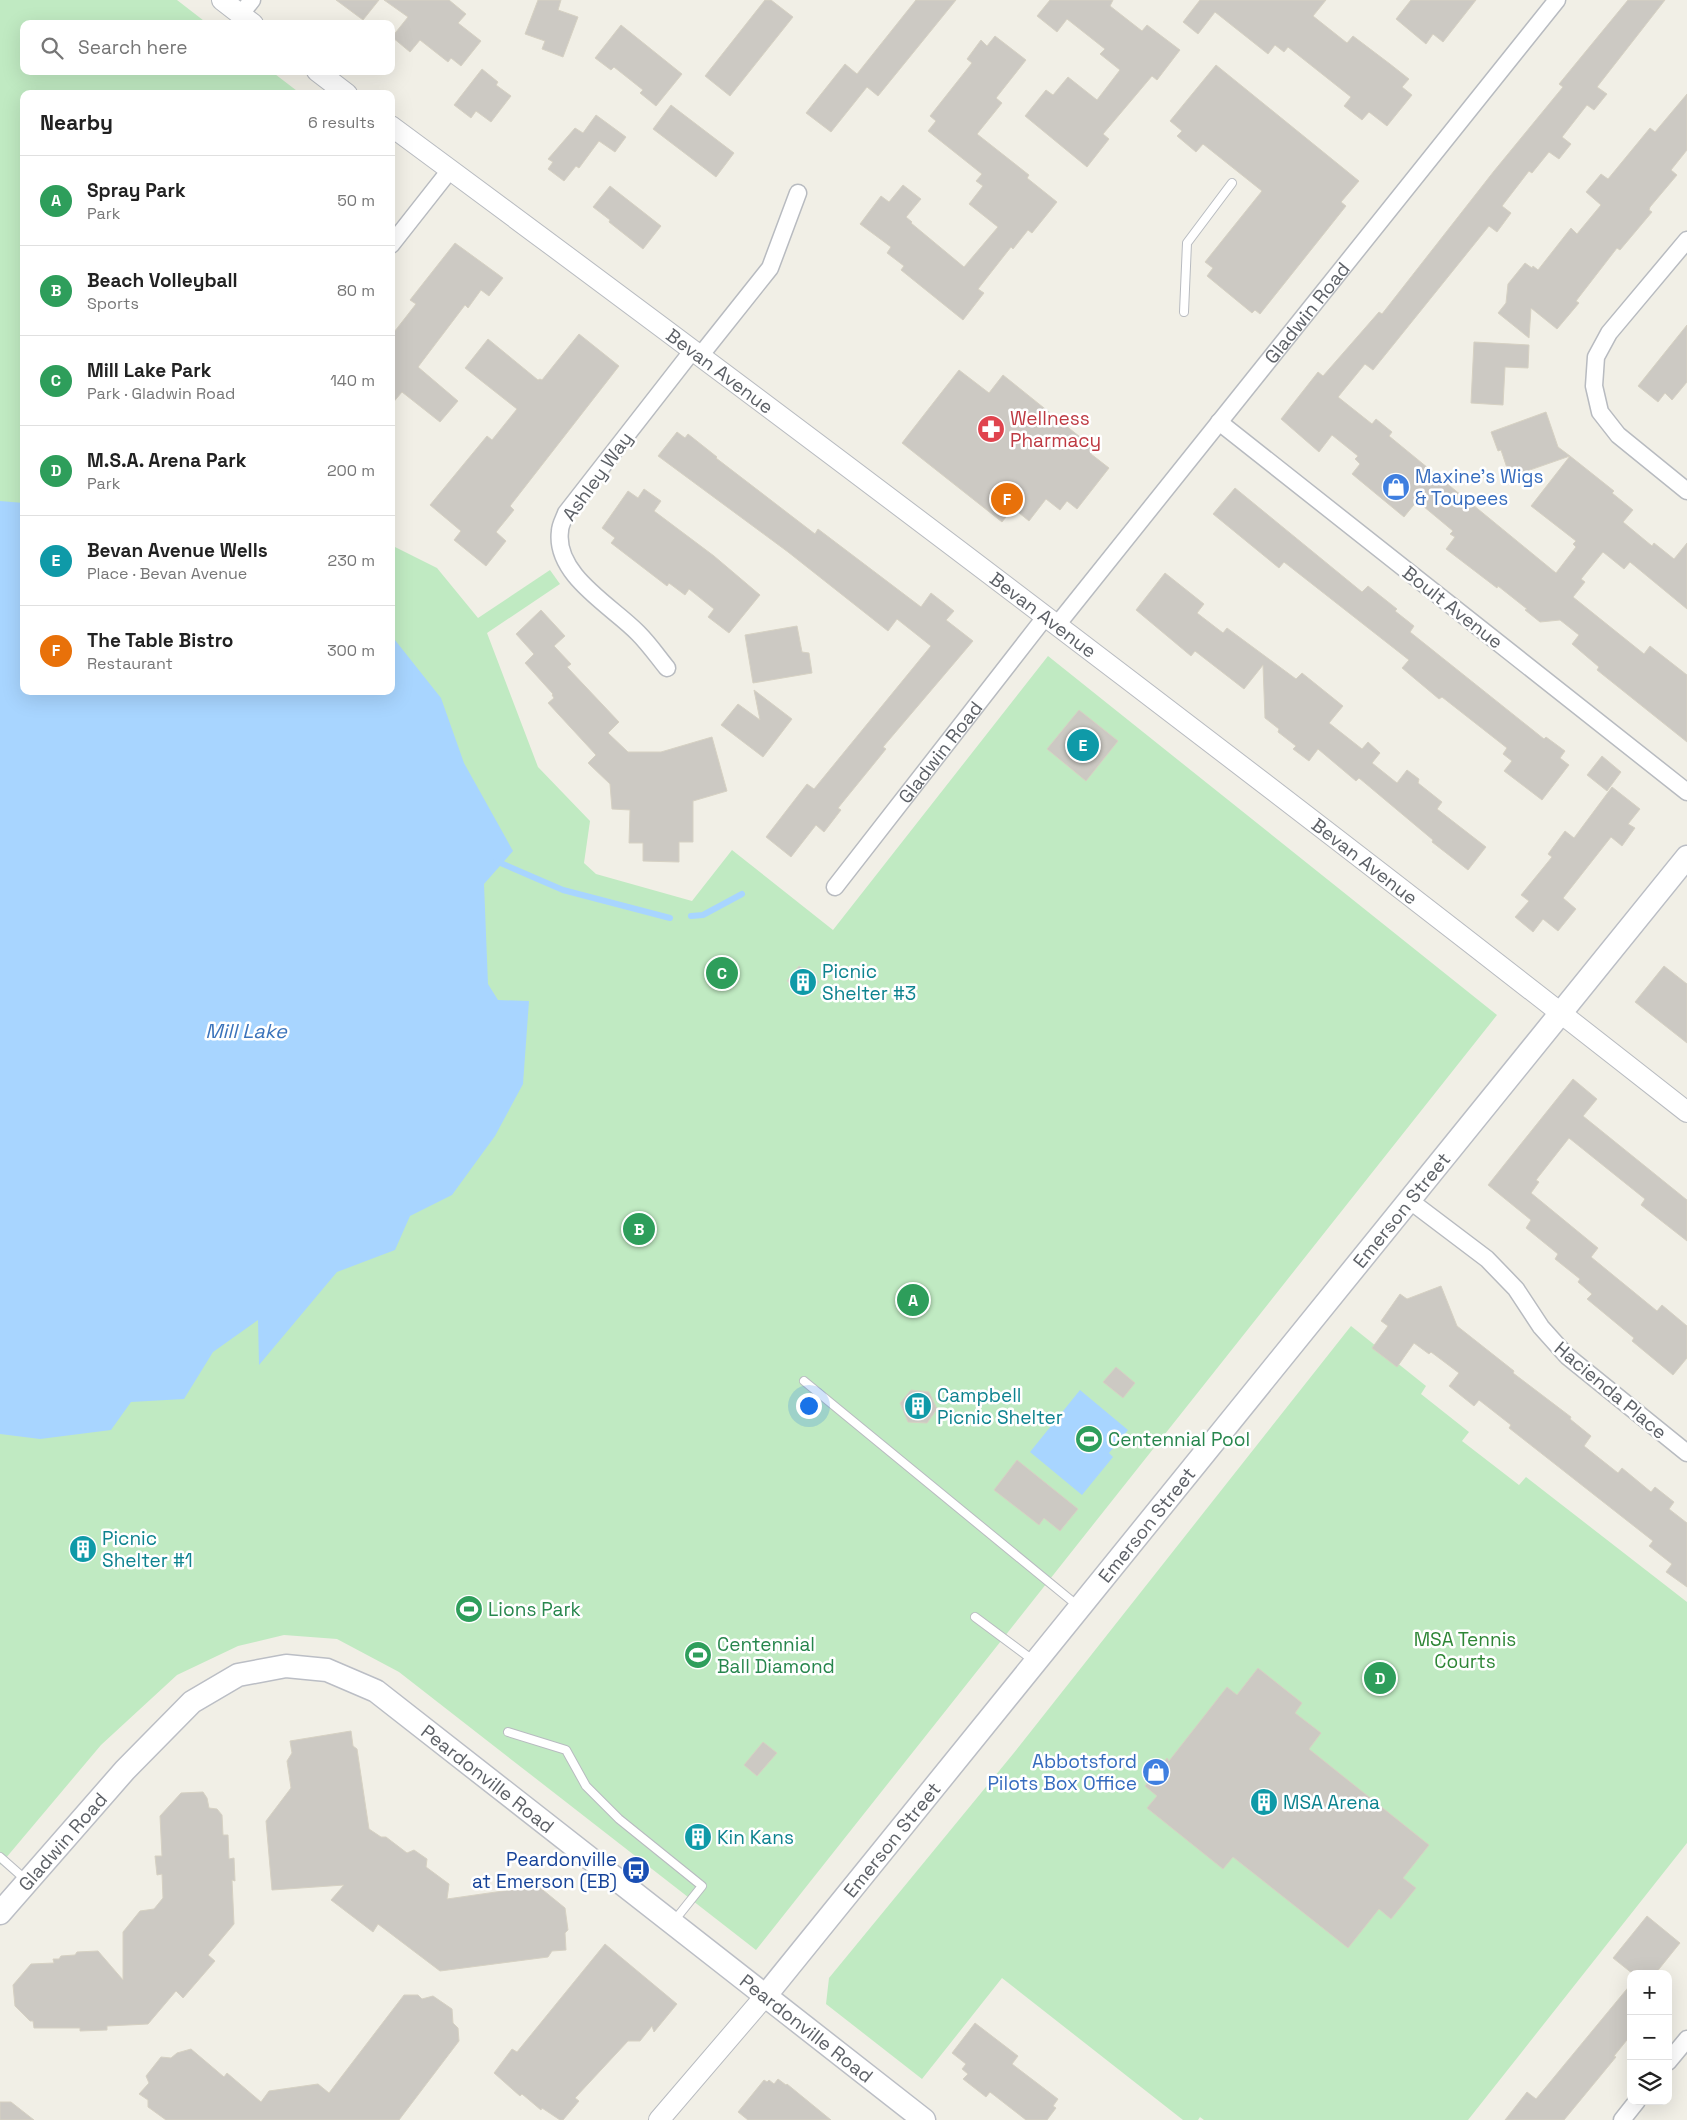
<!DOCTYPE html>
<meta charset="utf-8">
<style>
:root{--surface:#fff;--page:#f6f6f6;--text:#222;--muted:#767676;--line:#e0e0e0;--accent:#f83f25}
body{margin:0;font-family:"Space Grotesk",sans-serif;background:var(--page);color:var(--text)}
.controls{position:absolute;right:15px;bottom:15px;display:grid;overflow:hidden;border-radius:10px;box-shadow:0 5px 20px #0002}
.controls button{width:45px;height:45px;display:grid;place-items:center;padding:0;border:0;border-bottom:1px solid var(--line);background:var(--surface);color:var(--text);font:25px sans-serif}
.you{position:absolute;left:808px;top:1405px;width:18px;height:18px;margin:-12px;border:4px solid #fff;border-radius:50%;background:#1a73e8;box-shadow:0 0 0 8px #1a73e833}
.badge{display:grid;place-items:center;width:32px;height:32px;border-radius:50%;background:var(--accent);color:#fff;font-size:16px;font-weight:700}
.pin{position:absolute;translate:-50% -50%;border:2px solid #fff;box-shadow:0 1px 5px #0006}
.list{margin:0;padding:0;list-style:none}
h2{display:flex;justify-content:space-between;align-items:center;height:65px;margin:0;padding:0 20px;font-size:21px}
h2 small{font-size:16px;font-weight:400;color:var(--muted)}
.list li{display:grid;grid-template-columns:32px 1fr auto;gap:15px;align-items:center;box-sizing:border-box;height:90px;padding:0 20px;border-top:1px solid var(--line)}
.list b{display:block;font-size:19px;white-space:nowrap}
.list p{margin:0;font-size:16px;white-space:nowrap;color:var(--muted)}
.list em{font-size:16px;font-style:normal;color:var(--muted)}
.icon{flex:none;width:28px;height:28px;fill:none;stroke:currentColor;stroke-width:2;stroke-linecap:round;stroke-linejoin:round}
.map{position:relative;flex:none;width:1687px;height:2120px;overflow:hidden}
.search{position:absolute;background:var(--surface);box-shadow:0 5px 20px #0002;left:20px;top:20px;width:375px;height:55px;display:flex;align-items:center;gap:12px;box-sizing:border-box;padding:0 18px;border-radius:10px;color:var(--muted);font-size:19px}
.panel{position:absolute;background:var(--surface);box-shadow:0 5px 20px #0002;left:20px;top:90px;width:375px;height:605px;border-radius:10px}
.map>svg:first-child{display:block}
.green{fill:#c0eac2}
.water{fill:#a8d5ff}
.lines{fill:none;stroke-linecap:round;stroke-linejoin:round}
.stream{stroke:#a8d5ff;stroke-width:6}
.building{fill:#ccc9c3;stroke:#d6d1c3}
.service-casing{stroke:#b8bbc0;stroke-width:10}
.minor-casing{stroke:#b8bbc0;stroke-width:19}
.tertiary-casing{stroke:#b8bbc0;stroke-width:22}
.secondary-casing{stroke:#bbbec5;stroke-width:25}
.service{stroke:#fff;stroke-width:8}
.minor{stroke:#fff;stroke-width:16}
.tertiary{stroke:#fff;stroke-width:20}
.secondary{stroke:#fff;stroke-width:22}
.labels{text-anchor:middle;stroke-width:5;stroke-linejoin:round;paint-order:stroke}
.street-label{font-size:19px;fill:#5d6167;stroke:#fff}
.health-label{font-size:19px;fill:#be3a42;stroke:#fff;text-anchor:start}
.shop-label{font-size:19px;fill:#366cbe;stroke:#fff;text-anchor:start}
.culture-label{font-size:19px;fill:#0d838f;stroke:#fff;text-anchor:start}
.leisure-label{font-size:19px;fill:#27864d;stroke:#fff;text-anchor:start}
.park-label{font-size:19px;fill:#2e8636;stroke:#fff}
.transit-label{font-size:19px;fill:#164399;stroke:#fff;text-anchor:end}
.water-label{font-size:20px;font-style:italic;fill:#3a73bb;stroke:#fff}
</style>
<div class="map">
<svg width="1687" height="2120" viewBox="0 0 1687 2120">
<rect width="100%" height="100%" fill="#f1efe6"/>
<path class="green" d="M0,0H177L208,24H24V71H271L301,94H24V691H391V545L437,568L478,618L550,570L560,584L487,633L538,767L590,821L584,863L596,874L692,901L732,850L833,930L1048,656L1497,1015L756,1950L399,1672L337,1639L284,1635L238,1646L177,1675L101,1745L0,1865Z
M1351,1326L1426,1386L1421,1394L1469,1432L1462,1441L1519,1485L1526,1477L1687,1602V1843L1468,2120H1204L1200,2117L1198,2120H1183L1002,1978L922,2079L826,2004L829,1978L1013,1754Z"/>
<path class="water" d="M0,501L24,503V691H391V635L441,698L464,763L513,851L484,884L488,984L498,1000L529,1001L523,1084L495,1136L452,1195L410,1216L395,1250L337,1272L259,1365L258,1320L213,1352L184,1399L131,1402L111,1430L40,1439L0,1434Z
M1080,1390L1128,1430L1109,1453L1113,1457L1082,1495L1030,1452Z"/>
<g class="lines">
<path class="stream" d="M496,861L563,890L670,918
M691,916L703,915L742,894"/>
</g>
<path class="building" d="M336,0H379L363,20Z
M384,0H449L466,14L458,23L481,41L461,66L451,58L448,62L420,40L410,52L392,37L408,17Z
M538,0H561L558,10L578,17L563,57L542,49L545,41L525,34Z
M765,0H771L793,17L730,96L705,76Z
M916,0H956L878,96L867,87L831,132L806,113L845,64L857,74Z
M1050,0H1113L1110,6L1142,31L1147,25L1180,50L1157,80L1152,76L1103,134L1109,139L1087,167L1025,116L1046,90L1053,95L1068,77L1097,100L1120,70L1100,54L1105,49L1067,19L1057,32L1037,16Z
M1200,0H1326L1313,16L1347,43L1353,36L1390,64L1409,79L1402,87L1412,95L1387,126L1369,112L1362,120L1344,106L1351,97L1288,47L1284,52L1275,45L1268,54L1215,12L1198,34L1183,22Z
M1411,0H1476L1443,42L1433,34L1426,44L1396,19Z
M1628,0H1665L1597,87L1607,94L1594,110L1587,105L1562,137L1571,144L1559,159L1549,152L1532,173L1529,171L1502,206L1511,213L1497,232L1489,226L1373,370L1365,364L1338,397L1372,424L1376,419L1392,432L1389,436L1556,573L1576,547L1573,544L1576,541L1531,506L1570,456L1614,491L1612,493L1633,510L1623,522L1652,546L1654,543L1674,559L1687,543V609L1630,562L1624,569L1603,552L1581,579L1585,582L1573,597L1644,654L1650,646L1687,675V742L1597,670L1599,667L1572,644L1579,635L1560,620L1540,622L1525,610L1527,609L1498,586L1497,588L1446,549L1455,537L1450,534L1453,531L1417,501L1404,517L1352,474L1360,464L1355,459L1358,456L1332,435L1319,452L1281,419L1318,372L1323,376L1379,312L1382,314L1494,171L1563,87L1559,84Z
M621,25L682,74L656,106L640,93L643,90L614,67L611,70L595,58Z
M995,36L1026,60L996,98L1002,103L977,134L1029,175L1027,178L1057,202L1032,233L1028,230L1013,249L1011,247L978,289L984,293L963,320L901,270L904,266L887,253L891,247L860,224L881,196L889,202L903,185L921,199L906,217L912,222L911,223L964,267L998,227L969,204L983,186L976,181L982,174L928,131L936,121L930,116L972,63L967,59L981,40L987,46Z
M1216,65L1359,181L1341,202L1346,206L1260,314L1255,310L1252,313L1207,276L1213,268L1205,262L1262,191L1203,144L1196,152L1177,136L1182,131L1170,121Z
M482,69L498,82L496,85L511,96L491,122L476,111L471,118L454,105Z
M1687,94V150L1671,170L1677,175L1650,207L1649,210L1652,212L1620,250L1617,248L1576,301L1579,303L1557,329L1531,308L1529,338L1498,313L1506,303L1508,284L1525,263L1532,268L1533,266L1538,270L1571,228L1577,234L1601,205L1586,192L1601,174L1608,179L1650,128L1655,132Z
M671,105L734,153L716,177L653,129Z
M596,115L626,137L615,152L599,141L579,168L576,166L564,181L548,169L553,162L548,159L575,128L583,133Z
M610,186L661,226L643,249L609,222L610,220L593,207Z
M455,243L503,278L489,296L481,290L468,308L465,305L418,367L458,401L440,422L402,392L391,405V336L416,304L410,300Z
M1687,325V382L1672,400L1665,393L1658,402L1638,386Z
M579,334L619,366L510,506L514,510L496,532L506,541L486,566L454,540L461,531L430,505L487,436L492,440L517,409L465,368L488,339L538,380L540,379L542,380Z
M1474,342L1529,345L1528,368L1505,367L1503,405L1471,403Z
M959,370L989,393L1003,375L1095,449L1091,454L1109,468L1077,509L1067,501L1060,510L1046,499L1029,521L1013,508L1002,522L902,443Z
M1546,412L1558,447L1570,456L1510,477L1501,450L1498,451L1491,432Z
M677,432L685,438L688,434L717,457L716,458L815,534L818,529L921,607L931,593L954,611L946,620L973,641L883,747L886,749L838,808L841,810L824,832L816,825L791,857L766,837L807,784L814,789L931,646L897,619L888,631L788,552L658,456Z
M1235,488L1362,592L1368,586L1397,609L1395,611L1414,626L1410,632L1544,739L1546,737L1565,751L1560,758L1569,765L1542,800L1504,771L1512,761L1503,754L1507,748L1442,697L1439,699L1402,668L1409,660L1284,562L1279,568L1213,514Z
M644,489L661,501L654,511L714,556L760,595L729,633L708,617L714,609L689,589L685,595L669,583L667,586L611,543L615,538L602,528L628,491L638,498Z
M1165,573L1204,604L1197,613L1223,633L1227,628L1296,679L1302,673L1343,706L1329,723L1362,749L1368,742L1380,753L1372,763L1397,783L1407,770L1419,779L1418,783L1442,802L1437,809L1486,847L1468,870L1432,842L1433,840L1359,778L1356,781L1318,749L1309,761L1293,749L1296,746L1278,732L1279,729L1265,718L1263,665L1244,689L1195,651L1191,656L1136,610Z
M541,610L565,636L554,646L571,664L567,667L619,722L608,733L628,752H661L712,737L727,791L693,801V842H679V862L643,861V843H629L630,810L612,809L610,784L588,763L596,755L548,703L554,698L552,695L553,694L525,663L534,654L516,634Z
M797,626L802,652L809,653L812,673L753,683L745,635Z
M754,690L792,719L763,757L721,725L738,704L760,720Z
M1079,710L1118,741L1086,781L1047,749Z
M1602,756L1621,772L1607,791L1587,775Z
M1612,787L1640,809L1628,824L1635,828L1622,846L1611,837L1563,898L1576,909L1558,931L1543,919L1533,932L1515,917L1529,901L1521,895L1552,857L1548,854L1565,831L1574,838Z
M799,966L819,982L807,997L787,981Z
M1664,966L1687,984V1043L1635,1002Z
M1573,1079L1597,1099L1583,1116L1687,1200V1241L1641,1205L1645,1199L1569,1138L1536,1180L1539,1182L1531,1193L1598,1248L1591,1257L1657,1311L1662,1305L1687,1326V1358L1673,1375L1632,1341L1634,1338L1587,1299L1592,1294L1578,1282L1580,1279L1555,1259L1558,1254L1526,1228L1531,1220L1488,1185Z
M1441,1286L1457,1326L1514,1371L1513,1373L1571,1417L1570,1419L1591,1436L1584,1446L1618,1473L1622,1468L1651,1492L1655,1487L1674,1502L1669,1509L1687,1523V1587L1666,1572L1672,1564L1649,1546L1653,1541L1509,1428L1511,1425L1479,1400L1474,1406L1449,1386L1459,1373L1431,1352L1429,1354L1414,1343L1397,1367L1372,1348L1388,1326L1381,1321L1400,1294L1407,1299Z
M1116,1367L1135,1383L1123,1398L1103,1382Z
M911,1390L929,1392L937,1409L927,1423L908,1422L900,1403Z
M1017,1460L1078,1509L1060,1531L1044,1518L1039,1525L994,1490Z
M1258,1668L1302,1703L1295,1713L1321,1733L1309,1749L1429,1845L1403,1878L1416,1888L1391,1919L1379,1909L1348,1948L1233,1857L1223,1869L1147,1808L1157,1796L1145,1786L1167,1758L1169,1761L1227,1687L1237,1695Z
M351,1731L353,1746L357,1749L369,1829L381,1837H386L407,1853L414,1850L427,1859L426,1867L449,1884L447,1899L538,1886L565,1908L568,1930L565,1933L566,1950L552,1951L548,1957L440,1971L378,1924L373,1932L331,1900L344,1885L272,1890L266,1821L291,1788L287,1761L292,1753L290,1741Z
M763,1742L777,1753L757,1776L744,1765Z
M203,1792L207,1798L209,1808L217,1809L222,1815L223,1835H228L229,1859L234,1858L235,1881L232,1880L234,1924L208,1955L215,1961L183,1998L176,1991L148,2024L107,2026V2030L80,2031V2028H34L33,2021H30L15,2006L13,1985L31,1964L54,1963L53,1959H59L61,1956L75,1955L77,1952L98,1951L123,1980V1932L140,1911L154,1909L163,1898L162,1874L157,1875L155,1856H162L160,1816L181,1793Z
M698,1823L712,1835L698,1851L684,1839Z
M1647,1916L1680,1943L1655,1974H1633L1613,1958Z
M605,1944L677,2004L654,2032L652,2026L640,2041H628L575,2098L579,2101L563,2120H560L542,2108L541,2110L522,2094L520,2096L494,2073L512,2049L517,2052Z
M1631,1984V2035L1614,2056L1616,2057L1564,2120H1505L1527,2092L1536,2099Z
M404,1995H418L422,1999L433,1996L452,2009L453,2023L458,2028L459,2041L399,2120H166L148,2107V2100L139,2094L149,2083L146,2076L161,2057L171,2058L177,2053L191,2049L224,2077L227,2073L261,2102L269,2091L318,2084L329,2093Z
M975,2023L1018,2056L1012,2064L1058,2099L1053,2106L1056,2108L1047,2120H1026L990,2092L986,2097L963,2079L968,2074L962,2069L966,2064L952,2053Z
M778,2079L786,2085L787,2084L831,2120H748L738,2112L764,2080L767,2082L769,2080L774,2084Z
M0,2102H11L34,2120H0Z"/>
<g class="lines">
<g class="service-casing">
<path id="service" d="M1184,312L1187,243L1232,183
M804,1381L1078,1606
M975,1617L1034,1661
M508,1732L566,1750L586,1786L619,1819L702,1886L674,1921
M0,1857L26,1880"/>
</g>
<g class="minor-casing">
<g id="minor">
<path d="M241,14L252,0"/>
<path d="M1687,240L1609,333L1596,357L1594,386L1600,412L1618,435L1687,491"/>
<path d="M391,245L450,170"/>
<path d="M700,356L770,268L798,193"/>
<path d="M1219,422L1687,792"/>
<path id="s1" d="M1057,625L1557,0"/>
<path d="M667,668C658,657 649,644 638,633C612,606 554,575 560,531C560,525 564,519 566,513L693,350"/>
<path id="s2" d="M835,887L1046,616"/>
<path d="M1409,1200L1487,1259L1516,1289L1541,1327L1567,1356L1687,1453"/>
<path d="M1668,2062L1687,2039"/>
<path d="M1622,2120L1637,2101"/>
</g>
</g>
<g class="tertiary-casing">
<g id="tertiary">
<path d="M222,0L253,24"/>
<path d="M317,71L347,94"/>
<path id="s3" d="M391,126C828,449 1261,777 1687,1112"/>
<path d="M659,2120L766,1995"/>
</g>
</g>
<g class="secondary-casing">
<g id="secondary">
<path id="s4" d="M0,1913L125,1770L192,1702L238,1675L286,1666L327,1670L376,1691L924,2120"/>
<path id="s5" d="M766,1995L1687,857"/>
</g>
</g>
<use href="#service" class="service"/>
<use href="#minor" class="minor"/>
<use href="#tertiary" class="tertiary"/>
<use href="#secondary" class="secondary"/>
</g>
<defs>
<g id="pharmacy-disc" transform="scale(1.4375)"><circle r="9.5" fill="#e0444e" stroke="#fff"/><path d="M-2-6h4v4h4v4h-4v4h-4v-4h-4v-4h4Z" fill="#fff"/></g>
<g id="shop-disc" transform="scale(1.4375)"><circle r="9.5" fill="#3f7fe0" stroke="#fff"/><path d="M-5-2.5h2.3a2.7 3.5 0 0 1 5.4 0H5L5.5 6h-11ZM-1.5-2.5h3a1.5 2.3 0 0 0-3 0Z" fill="#fff"/></g>
<g id="building-disc" transform="scale(1.4375)"><circle r="9.5" fill="#0f9aa8" stroke="#fff"/><path d="M-4-6H4V6H1V3H-1V6H-4ZM-2.5-4.3h1.7v1.8h-1.7ZM.8-4.3h1.7v1.8H.8ZM-2.5-1h1.7V.8h-1.7ZM.8-1h1.7V.8H.8Z" fill="#fff"/></g>
<g id="stadium-disc" transform="scale(1.4375)"><circle r="9.5" fill="#2e9e5b" stroke="#fff"/><path d="M0-5a6.5 5 0 1 0 0 10a6.5 5 0 1 0 0-10ZM-3.5-1.8h7v3.6h-7Z" fill="#fff"/></g>
<g id="bus-disc" transform="scale(1.4375)"><circle r="9.5" fill="#1a4fb4" stroke="#fff"/><path d="M-5-6H5V4H4V6H2V4H-2V6H-4V4H-5ZM-3.5-4V0h7V-4ZM-3.5 1.2v1.5H-2V1.2ZM2 1.2v1.5H3.5V1.2Z" fill="#fff"/></g>
</defs>
<g fill-rule="evenodd">
<use href="#pharmacy-disc" x="991" y="429"/>
<use href="#shop-disc" x="1396" y="487"/>
<use href="#building-disc" x="803" y="982"/>
<use href="#building-disc" x="918" y="1406"/>
<use href="#stadium-disc" x="1089" y="1439"/>
<use href="#building-disc" x="83" y="1549"/>
<use href="#stadium-disc" x="469" y="1609"/>
<use href="#stadium-disc" x="698" y="1655"/>
<use href="#shop-disc" x="1156" y="1772"/>
<use href="#building-disc" x="1264" y="1802"/>
<use href="#building-disc" x="698" y="1837"/>
<use href="#bus-disc" x="636" y="1870"/>
</g>
<g class="labels">
<g class="street-label">
<text dy="7" stroke="none"><textPath href="#s1" startOffset="400">Gladwin Road</textPath></text>
<text dy="7" stroke="none"><textPath href="#s3" startOffset="410">Bevan Avenue</textPath></text>
<text transform="translate(597 476) rotate(-54)" y="7">Ashley Way</text>
<text transform="translate(1453 607) rotate(38)" y="7">Boult Avenue</text>
<text dy="7" stroke="none"><textPath href="#s3" startOffset="815">Bevan Avenue</textPath></text>
<text dy="7" stroke="none"><textPath href="#s2" startOffset="171">Gladwin Road</textPath></text>
<text dy="7" stroke="none"><textPath href="#s3" startOffset="1220">Bevan Avenue</textPath></text>
<text dy="7" stroke="none"><textPath href="#s5" startOffset="1010">Emerson Street</textPath></text>
<text transform="translate(1611 1390) rotate(40)" y="7">Hacienda Place</text>
<text dy="7" stroke="none"><textPath href="#s5" startOffset="605">Emerson Street</textPath></text>
<text dy="7" stroke="none"><textPath href="#s4" startOffset="624">Peardonville Road</textPath></text>
<text dy="7" stroke="none"><textPath href="#s5" startOffset="200">Emerson Street</textPath></text>
<text dy="7" stroke="none"><textPath href="#s4" startOffset="95">Gladwin Road</textPath></text>
<text dy="7" stroke="none"><textPath href="#s4" startOffset="1029">Peardonville Road</textPath></text>
</g>
<g class="health-label">
<text x="1010" y="425">Wellness<tspan x="1010" dy="22">Pharmacy</tspan></text>
</g>
<g class="shop-label">
<text x="1415" y="483">Maxine's Wigs<tspan x="1415" dy="22">&amp; Toupees</tspan></text>
<text x="1137" y="1768" text-anchor="end">Abbotsford<tspan x="1137" dy="22">Pilots Box Office</tspan></text>
</g>
<g class="culture-label">
<text x="822" y="978">Picnic<tspan x="822" dy="22">Shelter #3</tspan></text>
<text x="937" y="1402">Campbell<tspan x="937" dy="22">Picnic Shelter</tspan></text>
<text x="102" y="1545">Picnic<tspan x="102" dy="22">Shelter #1</tspan></text>
<text x="1283" y="1809">MSA Arena</text>
<text x="717" y="1844">Kin Kans</text>
</g>
<g class="leisure-label">
<text x="1108" y="1446">Centennial Pool</text>
<text x="488" y="1616">Lions Park</text>
<text x="717" y="1651">Centennial<tspan x="717" dy="22">Ball Diamond</tspan></text>
</g>
<g class="park-label">
<text x="1465" y="1646">MSA Tennis<tspan x="1465" dy="22">Courts</tspan></text>
</g>
<g class="transit-label">
<text x="617" y="1866">Peardonville<tspan x="617" dy="22">at Emerson (EB)</tspan></text>
</g>
<g class="water-label">
<text x="246" y="1038">Mill Lake</text>
</g>
</g>
</svg>
<div class="controls">
<button>+</button>
<button>−</button>
<button><svg class="icon" aria-label="layers" viewBox="0 0 24 24"><path d="M12 4l9 5-9 5-9-5zM3 14l9 5 9-5"/></svg></button>
</div>
<div class="you"></div>
<div class="pin badge" style="left:913px;top:1300px;background:#2e9e5b">A</div>
<div class="pin badge" style="left:639px;top:1229px;background:#2e9e5b">B</div>
<div class="pin badge" style="left:722px;top:973px;background:#2e9e5b">C</div>
<div class="pin badge" style="left:1380px;top:1678px;background:#2e9e5b">D</div>
<div class="pin badge" style="left:1083px;top:745px;background:#0f9aa8">E</div>
<div class="pin badge" style="left:1007px;top:499px;background:#e8710a">F</div>
<div class="search"><svg class="icon" aria-label="search" viewBox="0 0 24 24"><circle cx="10" cy="10" r="6"/><path d="M15 15l6 6"/></svg>Search here</div>
<section class="panel">
<h2>Nearby<small>6 results</small></h2>
<ul class="list">
<li><span class="badge" style="background:#2e9e5b">A</span><div><b>Spray Park</b><p>Park</p></div><em>50 m</em></li>
<li><span class="badge" style="background:#2e9e5b">B</span><div><b>Beach Volleyball</b><p>Sports</p></div><em>80 m</em></li>
<li><span class="badge" style="background:#2e9e5b">C</span><div><b>Mill Lake Park</b><p>Park · Gladwin Road</p></div><em>140 m</em></li>
<li><span class="badge" style="background:#2e9e5b">D</span><div><b>M.S.A. Arena Park</b><p>Park</p></div><em>200 m</em></li>
<li><span class="badge" style="background:#0f9aa8">E</span><div><b>Bevan Avenue Wells</b><p>Place · Bevan Avenue</p></div><em>230 m</em></li>
<li><span class="badge" style="background:#e8710a">F</span><div><b>The Table Bistro</b><p>Restaurant</p></div><em>300 m</em></li>
</ul>
</section>
</div>
